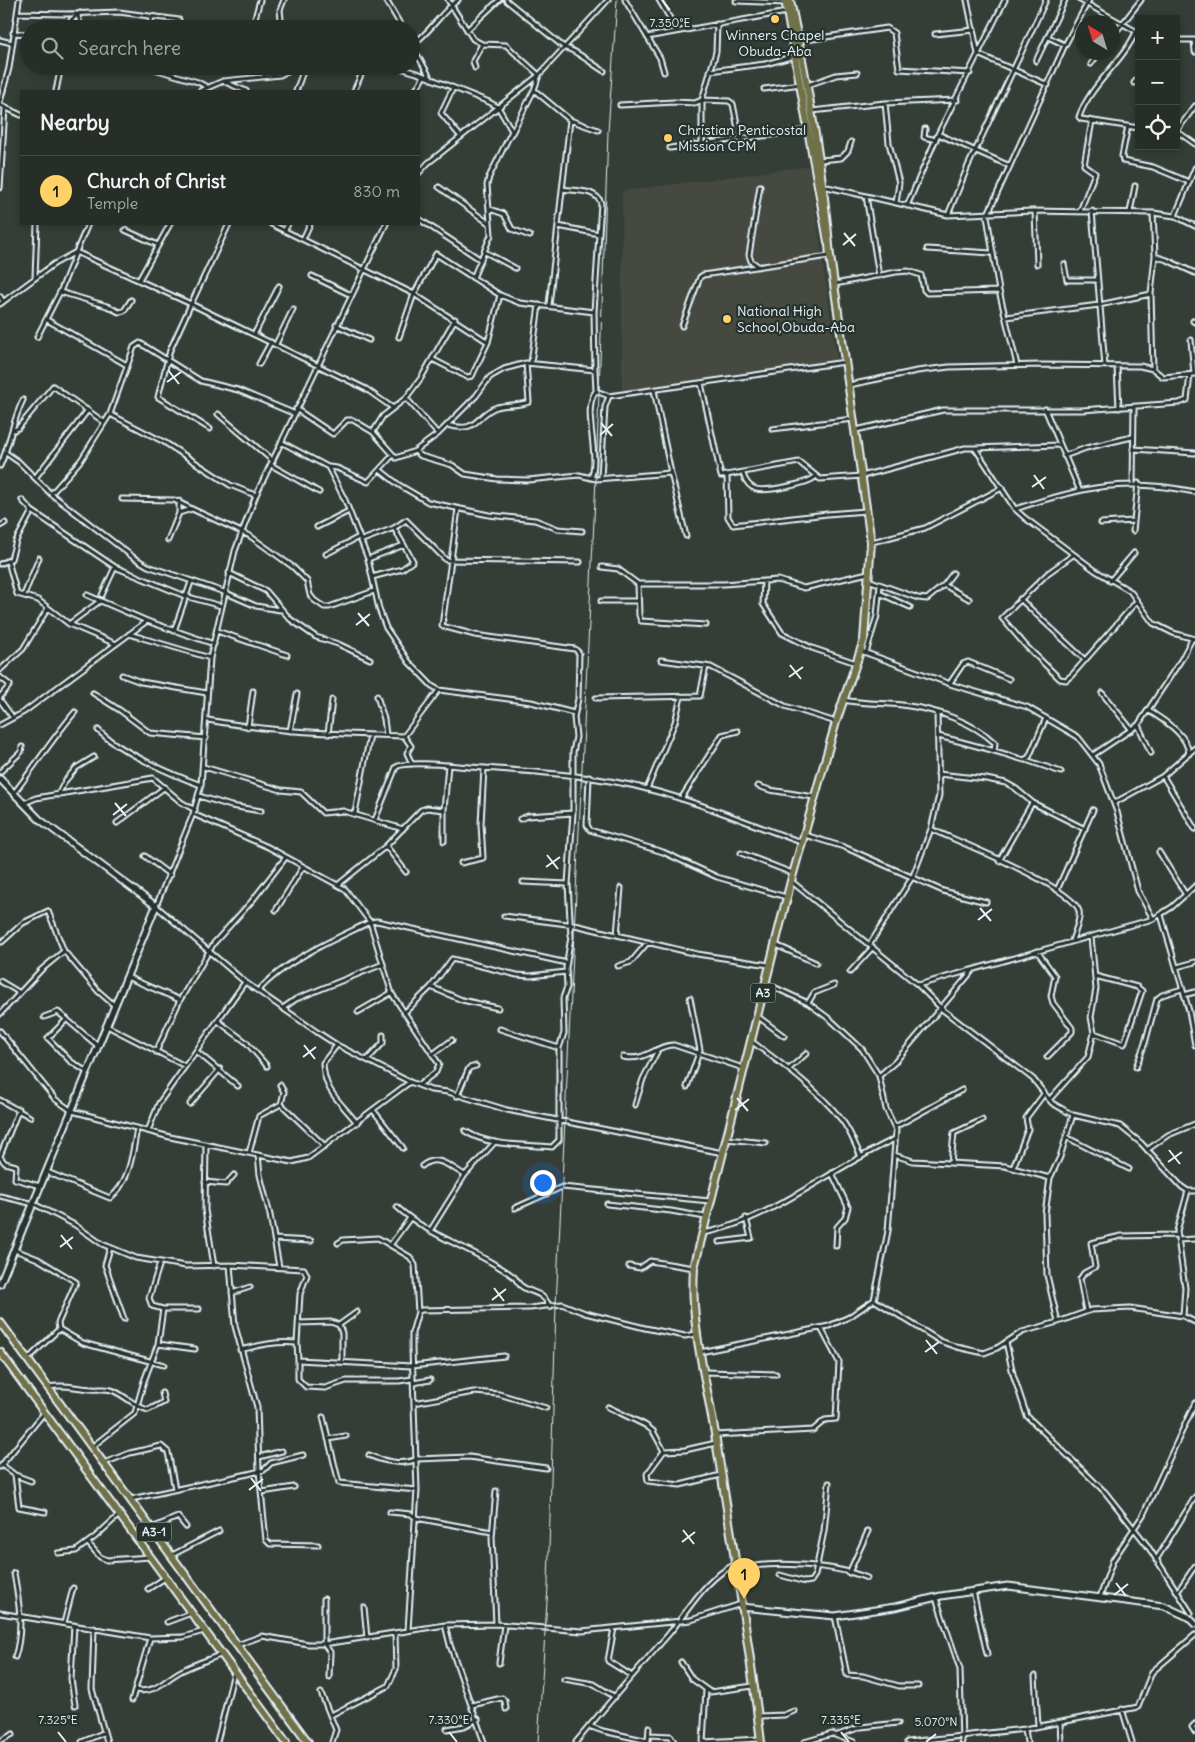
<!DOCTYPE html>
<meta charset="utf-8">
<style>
:root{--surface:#272e28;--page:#333a34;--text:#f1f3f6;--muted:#a4a8a8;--line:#434a45;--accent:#ffd166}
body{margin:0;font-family:Delius,sans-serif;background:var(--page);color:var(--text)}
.controls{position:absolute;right:15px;top:15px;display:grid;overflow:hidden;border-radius:0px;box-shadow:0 2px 8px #0003}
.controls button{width:45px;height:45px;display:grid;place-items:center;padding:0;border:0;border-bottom:1px solid var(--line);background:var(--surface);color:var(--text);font:25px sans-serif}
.compass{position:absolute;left:1075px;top:15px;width:45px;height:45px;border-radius:50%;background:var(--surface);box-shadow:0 2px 8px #0003;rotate:322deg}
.you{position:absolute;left:542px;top:1182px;width:18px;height:18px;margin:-12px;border:4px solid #fff;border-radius:50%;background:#1a73e8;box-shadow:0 0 0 8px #1a73e833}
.badge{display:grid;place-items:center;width:32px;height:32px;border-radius:50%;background:var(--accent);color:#111;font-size:16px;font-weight:700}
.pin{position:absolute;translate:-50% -41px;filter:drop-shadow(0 1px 2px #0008)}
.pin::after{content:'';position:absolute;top:26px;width:18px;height:15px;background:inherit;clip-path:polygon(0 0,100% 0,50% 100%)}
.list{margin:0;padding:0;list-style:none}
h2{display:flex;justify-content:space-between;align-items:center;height:65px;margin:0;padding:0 20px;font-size:21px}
h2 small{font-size:16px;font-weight:400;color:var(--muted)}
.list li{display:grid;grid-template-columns:32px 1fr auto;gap:15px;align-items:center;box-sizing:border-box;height:70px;padding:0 20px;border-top:1px solid var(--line)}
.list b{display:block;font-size:19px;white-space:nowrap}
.list p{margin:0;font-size:16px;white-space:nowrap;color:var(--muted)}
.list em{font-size:16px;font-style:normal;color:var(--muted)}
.icon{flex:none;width:28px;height:28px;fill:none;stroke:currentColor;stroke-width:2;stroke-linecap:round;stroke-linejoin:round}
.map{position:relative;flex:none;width:1195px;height:1742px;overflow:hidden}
.search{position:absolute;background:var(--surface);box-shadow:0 2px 8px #0003;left:20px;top:20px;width:400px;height:55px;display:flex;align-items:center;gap:12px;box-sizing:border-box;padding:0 18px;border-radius:28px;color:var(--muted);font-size:19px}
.panel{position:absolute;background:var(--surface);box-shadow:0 2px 8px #0003;left:20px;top:90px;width:400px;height:135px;border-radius:0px}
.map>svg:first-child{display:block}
.built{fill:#454840}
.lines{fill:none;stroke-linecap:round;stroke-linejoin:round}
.street-casing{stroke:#e8f1f8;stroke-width:7}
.secondary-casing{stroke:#e8f1f8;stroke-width:9}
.highway-casing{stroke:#e8f1f8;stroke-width:10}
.street{stroke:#26332d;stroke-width:3}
.secondary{stroke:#26332d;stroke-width:5}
.highway{stroke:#6f714a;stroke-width:6}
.rail{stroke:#e8f1f8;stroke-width:1}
.ticks{fill:none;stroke:#e8f1f8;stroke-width:2}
.poi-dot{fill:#ffd166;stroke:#26332d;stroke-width:2}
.labels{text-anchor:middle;stroke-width:4.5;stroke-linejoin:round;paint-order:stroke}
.shield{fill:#26332d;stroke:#aeb8bb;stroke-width:1}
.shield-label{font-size:12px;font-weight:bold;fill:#e8f1f8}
.poi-label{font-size:14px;fill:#e8f1f8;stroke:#26332d;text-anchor:start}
.ticks-label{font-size:12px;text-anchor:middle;fill:#e8f1f8;stroke:#26332d;stroke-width:4.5;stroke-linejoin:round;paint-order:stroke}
</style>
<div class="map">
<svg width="1195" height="1742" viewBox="0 0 1195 1742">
<rect width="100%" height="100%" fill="#343d36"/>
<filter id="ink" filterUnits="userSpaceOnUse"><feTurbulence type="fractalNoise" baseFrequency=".02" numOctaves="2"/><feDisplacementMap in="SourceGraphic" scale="10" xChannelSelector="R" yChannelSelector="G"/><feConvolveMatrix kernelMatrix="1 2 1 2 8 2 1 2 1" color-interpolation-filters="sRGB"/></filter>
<g filter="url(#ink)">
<path class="built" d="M809,166L837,360L622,392V191Z"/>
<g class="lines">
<g class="street-casing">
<path id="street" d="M386,0L403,29
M448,0L473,39L482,44L506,45L539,75L534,90L512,133
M506,0L565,48C573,48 595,66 604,71
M625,0L660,58L664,72
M659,0L677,30
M1005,0L978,54L1048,85
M1080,0L1139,33
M736,1L786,3
M17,13L66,14L119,12L179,20
M78,15L81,29
M69,29L71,20L80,13
M147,29L152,18
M257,29L255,18L260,0
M282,29L280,10L284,0
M467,30L499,0
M1136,32C1122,63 1090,85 1079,117L1081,119L1139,128
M13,33L29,34
M935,34L974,30
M647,37L787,12
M1048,37L1065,45
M1112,37L1141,0
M0,40L12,43
M1176,40H1195
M1194,40L1195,52
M799,41L887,28L894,33L899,69L970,73
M1036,61L1065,0
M1091,64L1100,52
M144,66L198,82L207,87
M263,66L264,76
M393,66L417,73L489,102L498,107L512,131L489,177L487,185L491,235L473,278
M475,68L473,61L482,44
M710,71L765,64L795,56
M431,79L412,45C430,33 441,12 458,0
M223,81L246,91
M1134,83L1139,77
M808,85L836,75L857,73
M453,88L441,113L461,137
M764,89L801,84
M534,90L570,120L598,130
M56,91L61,66
M200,91L223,81L280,75L298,66
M296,91L305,66
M354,91L365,66
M415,91L424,76
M0,102L9,68L19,0
M885,103L889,143L899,183L896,203
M0,105L21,115
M620,105L674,102L695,103L702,100L729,101L733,104L740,139
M812,111L885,103L957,100
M1128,126L1122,156L1123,161L1153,167L1189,182
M925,129L924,137L936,140
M1176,132L1195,106
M1178,132L1195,144
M938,134L1010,166
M702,144V100L716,52L717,24
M670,148L809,130
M820,160L841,158L848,151L851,142
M419,173L428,163L539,75L608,0
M823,186L948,215L1032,211L1153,213L1175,216L1195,226
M439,187L490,224
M0,188L5,108
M562,189C575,191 596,189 601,203L594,312L595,369
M866,196L879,276
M907,206L938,134L978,54L967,0
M490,209L504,214L512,229L530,236
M1035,211L1037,264
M1080,211L1095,173L1084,165L1092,121
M1092,211L1105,366
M1130,212L1135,186
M948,215L968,166L1046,0
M1175,216L1195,168
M419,219L481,260
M229,224L191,304L366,389L393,408
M271,224L414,294L488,342
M386,224L256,495L235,551L210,658L201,785L193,814L156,906L245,982L317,1032L337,1045L410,1082L431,1090L448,1092L507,1110L723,1153
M558,226L599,234
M125,230L158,245
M285,230L288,224
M303,239L310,224
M927,249L992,253
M485,252L515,268
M1155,256L1167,260L1195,273
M1064,264L1067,280H1097
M758,266L751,261L749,255L760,186
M312,276L351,295
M35,278L37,224
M139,280L170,224
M835,284L896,272L908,271L921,275L924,290L927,293L999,291
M60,292L107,306L119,312L124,311L131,300
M500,295L520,303L594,312
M0,296L3,302
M0,304L54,264L76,252L88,224
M549,305L570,120
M1006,317L1099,305L1151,294
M47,320L127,365
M1193,321L1195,322
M336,325L369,340
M682,326L700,277L703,275L829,256
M255,333L279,286
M37,337L60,292L76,252L191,304L170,350L158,397L210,429
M399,337L414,294L436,254L500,295L488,342L472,376L467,377L432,359
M1191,340L1194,374
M276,344L293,309
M531,363L539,305
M259,364L271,342
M1017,365L999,291L987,216L1065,45L1089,0
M1117,366L1119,408
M1153,369L1151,294L1155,256L1153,213
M701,383L721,476L799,462L820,479L862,476L965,448H975L1015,509L1025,518L1096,571L1130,591L1153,623L1173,633L1195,639
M849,385L917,371L949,367L1040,365L1140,366L1153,369L1163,377L1195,374
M654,390L671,473L686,536
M596,391L609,396L845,362
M406,398L438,434
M296,409L333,434L347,420H353L373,432L396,458L415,451L438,434L476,396L490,377L504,369L526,363L595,370L596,391C581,409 601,455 591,478
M1045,409L1079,489
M110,414L164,442L230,485L255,495
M218,414L273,461
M447,425C480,434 475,414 497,407C508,404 519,406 529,402L526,363
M772,429L853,419
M14,430L18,428L53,386L104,422
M856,430L943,410H1082L1179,403L1187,400L1190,375
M373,432L383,416L406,398L421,378L455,319
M281,442L328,467L345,500L368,559L379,609L386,628L409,662L432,686L439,690L531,702L574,713
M975,448L1059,445
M1133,449L1195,453
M415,451L421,456L452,465L465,474L497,479L528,480L579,475L596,479L671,473
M6,453L19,462L51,494L133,557L148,566L224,592L256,606L280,610
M1064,456L1086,448L1132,437
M271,465L319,492
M0,466C10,444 12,422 23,400
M329,467L337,468L368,482L392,456
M380,470L399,485L428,502L489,515L535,520L558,529L582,531
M743,474C745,480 749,487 756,489C766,492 807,484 815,477
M727,476L728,517L733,525L827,514L866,511
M35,478L88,410
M601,478L605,407L609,396
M1133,484L1134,408
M51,494L81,460L110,414L134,347L140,343L201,381L238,390L293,413
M122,499L174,500L192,509
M179,501V513
M458,509L442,626L475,635L575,649L579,653L578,699L574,717L576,737L573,752V813L568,884L571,937L566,967L567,987L563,998L564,1033L559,1048V1140L552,1147C524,1144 489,1147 465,1131
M1015,509C1083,487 1124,477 1195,492
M32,511L115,567L185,596L221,606
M1101,523L1134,521
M0,526L5,523
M317,527L349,511
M1133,531L1138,483
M168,540L179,513L192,509L250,536L293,567L307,581L310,595L314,600L324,607H329L374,591
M360,541L394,528L406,520L446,560L580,562
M872,542L925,528L1002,488
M326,554L359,537
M1073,555L1048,573L1002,618L1026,646L1060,679L1066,680L1072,675L1137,601
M368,559L404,545
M8,561L17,594L38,600L69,624L116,644
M0,564L11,559L16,541L32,511L22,500
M602,567L618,569L638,584H724L778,580L804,588L868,573
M229,573L266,591L290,619L316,637L338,644L370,659
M372,577L402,569L413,561L394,528
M868,580L918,598L927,599L944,585L953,573
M764,581L763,604L782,633L812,648L856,663
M1110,581L1134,553
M638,584L639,615L641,621L706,625
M944,585L969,599
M879,593L910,607
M24,595L39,558
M87,595L147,621
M102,595L115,567
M1020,599L1085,660
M601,601H638
M69,624L100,601
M174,631L191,582
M217,631L287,655
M129,634L210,658
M861,651L953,685L1027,707L1078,737L1099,764L1117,812L1138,891L1153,919
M866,653L877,616L880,585
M661,660L711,667L785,706L836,722
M0,670L23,649L48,608
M122,675L141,682L207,693
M0,677L10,685L0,697
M950,683L963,664L968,662L1009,679
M93,693L121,711L150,733L206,738
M1102,693L1132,730
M377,696L384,719L386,735
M596,698L700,696L706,666
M0,700L13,718
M844,700C863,704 883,703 902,705C934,709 972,721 995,743L994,751
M1148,710C1164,721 1187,733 1189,754
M208,720C273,732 338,734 404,736L439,690
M0,725L24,712L147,621L214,644
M1138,725L1151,753
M248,727L253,691
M98,730C118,751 173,775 201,785
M290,731L297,694
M328,734L332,700
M404,736L411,746L407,753L412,764
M938,736C967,743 996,751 1024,760L1029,757L1046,718
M1093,755L1138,725L1181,660L1192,639
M1026,760L1061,772
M204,767L281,790L301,792L323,813L343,811L403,829
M0,772L21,752L22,747
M938,774L986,779L1006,783L1015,788L1033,803L1085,829
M1163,776L1195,829
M589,777L587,825L590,830L663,852L717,877L786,897
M758,786L770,790L814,797
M647,789L675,722L681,697
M14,793C35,766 53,738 75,712
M58,795L65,781L76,768L94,757
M199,796L231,806L261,811
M681,799L722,735L738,731
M24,803L36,798L153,778L181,802L195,810
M1114,803L1163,776L1195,748
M355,813L370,735
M193,814L268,847L345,889L370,922L392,994L439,1064L436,1072L419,1085
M520,819L528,816L573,813
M375,820L396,767C407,760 456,766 471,767C530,772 589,774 647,789C699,802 750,824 801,842
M117,823L165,787
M931,829C957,841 1073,887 1079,911C1081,920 1074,933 1072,941
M805,835L844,847L943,891L986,902
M444,841V810L448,765
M386,846L406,872
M1159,852L1186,895
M741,853L792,873
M145,856L170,875
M999,861L1032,803
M461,863L483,858L481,824L484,768
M791,881L918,985L1153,919L1172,907L1195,886
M523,882L568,884
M339,884L386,846L421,810L427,808L444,810
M1057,890L1093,810
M276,910L303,867
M1161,915L1189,1011L1195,1045
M504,916L575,925L697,954L769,965
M617,935L621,888
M2,942L23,923L48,911L64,951
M870,944L913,876L931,829L939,795L937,713
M776,945L816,963
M1037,951L1055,976L1051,996L1053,1003L1072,1028V1032L1047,1057
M618,966L631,962L648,942
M1177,967L1195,962
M850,972L873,947
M127,977L180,1000
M0,981L20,993
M765,983L808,1003L831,1020L862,1049L879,1076L886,1109L896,1130L888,1231L874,1300
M918,985L943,1010L1033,1079L1052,1103L1073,1115L1120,1126L1141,1143L1182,1187L1188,1191H1195
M431,987L462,1000L498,1008
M258,991C285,960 333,940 370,922L377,921L567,963
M1184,995L1195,992
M808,1003L814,993L834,985
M283,1008L296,999L383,964
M358,1012L391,993
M404,1013L431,987L452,959L517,975L530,976L566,972
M0,1014L41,970L64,951L98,991L114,1005
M757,1016L784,1036
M44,1017L58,1012L98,1046
M67,1019L48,1038L70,1061L87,1072
M218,1021L246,1042L267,1066
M107,1026L185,1066
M500,1029L559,1048
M0,1031L55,1099L72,1111L170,1137L292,1162L308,1158L410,1082
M1094,1033L1124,1044L1142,991L1137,987L1095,976
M751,1041C782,1064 817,1089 841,1119C850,1130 855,1144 861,1157
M337,1045L323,1063C324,1092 340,1101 357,1123
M196,1051L238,1086
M156,1052L180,1000L214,943L252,901L286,857
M433,1054L452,1040
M623,1057C647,1062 657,1044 674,1045L743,1068
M367,1060L383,1043V1035
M1136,1067L1145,1043L1157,999L1162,995L1182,989
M789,1069L807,1053
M879,1076L895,1062L973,970
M687,1087L700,1050L690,998
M457,1096L469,1068L476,1066
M0,1100L30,1117
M1049,1100L1088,1057L1094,1033L1091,1017L1096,989L1091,937
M190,1104L220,1069
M281,1104L325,1146
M635,1105L643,1079L657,1052
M373,1110L403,1148
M895,1127L962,1090
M148,1131L159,1103L245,982
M1066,1137L1129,1169
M727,1139L766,1143
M206,1145L205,1210L214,1266
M1147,1150L1168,1135L1195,1124
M249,1153L259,1116L281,1104L284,1092L280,1085
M258,1155L260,1175L270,1215L279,1267
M894,1155L913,1161L1005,1166L1050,1178
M0,1156L19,1109
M0,1157L5,1163L16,1166L15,1179L40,1186
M951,1163L954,1133L982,1120
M422,1166C437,1153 450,1167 465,1175
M1013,1168L1028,1129L1026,1118L1044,1094
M47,1172L110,1198C130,1183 133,1151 137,1128
M832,1173L848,1207L845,1218L837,1227L836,1246
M205,1182L226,1184L234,1175
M0,1196L34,1204L75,1225L102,1244L136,1258L186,1266L230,1265L304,1269L307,1275L300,1294L297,1343
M607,1204L671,1211L705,1217
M397,1207C431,1238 476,1249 513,1276C516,1278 517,1282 520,1285C532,1295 541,1289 550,1307
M515,1208L562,1187L710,1201
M430,1231L465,1175L495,1142
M702,1233C767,1223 835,1166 895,1139
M274,1239L311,1241
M1178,1240L1195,1239
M719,1242L751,1238L746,1218
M338,1243L343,1240L378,1238L410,1257L415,1265L418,1312
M391,1244L410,1218
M110,1248L105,1265L124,1319
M15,1250L38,1259L76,1282L58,1323L59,1329L28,1359
M160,1263L149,1298L152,1306L163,1309H199
M230,1265L235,1326L257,1407L259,1471L266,1540L270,1544L318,1545
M629,1266L640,1268L650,1261L694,1268
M232,1293L250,1287
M1086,1311L1080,1279L1084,1273L1095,1267L1091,1243L1121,1236L1177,1235
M1183,1316L1185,1288L1177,1231L1188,1191
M1058,1322L1047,1275L1045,1214L1050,1178L1060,1157L1073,1115
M298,1323L331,1322L339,1325L342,1333V1361
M339,1325L357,1312
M59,1329L83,1343L164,1365
M1006,1342L1013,1374L1027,1416L1105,1492L1147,1545L1191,1613
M158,1344L195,1349
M240,1350C260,1345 276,1341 297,1343L298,1360L412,1366L504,1356
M700,1352L829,1326L849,1317L874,1300L940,1341L957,1347L984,1353L997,1348L1022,1332L1058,1322L1091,1310L1130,1308L1183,1316L1195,1322
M298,1360V1379L306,1387L325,1388L346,1381H399L412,1379
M704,1372L776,1374
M413,1383L430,1380
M49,1387C65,1384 76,1388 92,1389C100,1390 106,1387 114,1391C127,1397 134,1406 148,1410L164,1402L162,1393
M414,1403L474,1392L499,1394L546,1408
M608,1407L645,1425L653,1431L664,1451
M323,1417L339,1483L417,1490
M715,1435L813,1430L825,1420L836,1419L839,1362L821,1328
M328,1439L346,1436
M93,1446L135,1413L144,1381L158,1344L163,1309
M664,1451L647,1474L648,1481L680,1485L721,1475
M664,1451L685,1450L716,1443
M369,1455C382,1461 403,1466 417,1459L469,1457L546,1468
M259,1457L282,1451
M104,1463L130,1453L161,1446L168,1452L175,1489
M2,1465L15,1475L31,1481
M0,1467L44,1413
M15,1475L19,1507L45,1512
M262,1492L294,1487
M131,1499L248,1474L264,1470L271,1463L303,1455
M390,1512L411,1514L416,1518L492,1532
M152,1528L178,1517L186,1527
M88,1543L100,1557L107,1560L150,1557
M58,1553L76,1551L95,1537L119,1515
M172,1555L219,1531
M1156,1560L1195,1497
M738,1570C769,1559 836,1565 867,1578
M14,1573C19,1602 24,1628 15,1657
M849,1573L868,1531
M780,1575L805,1582L811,1581L815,1575L824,1531L829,1483
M148,1589L165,1578
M973,1591L987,1654
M1178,1591L1195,1566
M1100,1597L1113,1560L1143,1515L1195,1403
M936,1598L960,1669L962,1742
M324,1599V1644L330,1652L329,1677
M364,1607L367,1638
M0,1613L150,1638L183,1637L204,1631
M835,1616L847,1675L863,1676L899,1686H918
M167,1622L191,1613
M64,1623L73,1588
M496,1624L492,1537L496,1491
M74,1625L71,1679L75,1705
M445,1625L450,1645L484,1742
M94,1628L92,1689L107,1742
M614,1628L608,1661L632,1676
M408,1630L417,1490L412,1349V1333L418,1312L421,1310L530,1308L562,1304L585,1313L645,1328L685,1336L696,1334
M237,1645L262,1636L308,1644H324L445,1625L496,1624L582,1631L691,1620L741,1604
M681,1662L692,1679L710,1692L753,1686
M499,1663L504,1625
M1035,1676L1038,1726
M564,1679L594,1684L615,1697
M135,1690C156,1694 164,1680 181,1671C194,1664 208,1660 222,1654
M321,1693L336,1730L332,1742
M132,1700L150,1638
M472,1705L502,1698L505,1701L506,1709
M1122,1709L1132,1742
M331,1715L388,1686L396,1669L395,1633
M759,1716L784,1715L794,1711
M1060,1723L1061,1742
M1195,1724L1192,1727L1195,1732
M589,1726L603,1731L648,1741L649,1727
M447,1729L464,1726L478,1719
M1025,1729L1027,1742
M649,1735L671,1736L674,1742
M838,1735L861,1727L898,1723
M0,1741L13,1734
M82,1742L103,1733
M217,1742L234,1672
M576,1742C606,1706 637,1670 668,1635C689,1610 705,1578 736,1564
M703,1742L760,1739
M703,1742L706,1690
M804,1742L832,1734L854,1742
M907,1742L1025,1729L1138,1707L1152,1672L1195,1635"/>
</g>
<g class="secondary-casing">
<path id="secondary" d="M0,779L39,819L156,906L0,1284
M741,1607L835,1616L895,1607L941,1596L1008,1586L1164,1606L1188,1617L1195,1624"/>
</g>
<g class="highway-casing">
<path id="highway" d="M785,0L828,242
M0,1322L308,1742
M0,1352L286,1742
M761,1742C749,1639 731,1536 715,1434C706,1379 690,1324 694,1268L791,881L836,722L864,640L871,542L830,256C823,170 808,85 790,0"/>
</g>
<use href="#street" class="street"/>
<use href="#secondary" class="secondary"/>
<use href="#highway" class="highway"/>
<path class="rail" d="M538,1742L548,1586L556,1305L596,479L608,132L617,0"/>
</g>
</g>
<path class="ticks" d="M662,0L670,10M844,233L855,246M843,245L856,234M168,370L179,384M167,382L181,372M601,423L612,436M600,435L613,424M1034,475L1044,489M1032,487L1046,477M358,613L369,626M356,625L370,614M790,665L801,679M789,677L803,667M115,803L126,816M113,815L127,804M547,855L558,869M546,867L560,857M980,908L991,921M978,920L992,909M304,1045L315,1059M303,1057L316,1047M737,1098L748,1111M735,1110L749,1099M1169,1150L1180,1164M1168,1162L1182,1152M61,1235L72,1249M60,1247L73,1237M494,1288L504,1301M492,1300L506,1289M926,1340L937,1354M925,1352L939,1342M251,1478L261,1491M249,1490L263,1479M683,1530L694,1544M682,1542L695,1532M1116,1583L1126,1596M1114,1595L1128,1584M58,1732L66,1742M449,1732L457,1742M841,1732L849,1742M926,1742L936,1734"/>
<g class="poi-dot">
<circle cx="775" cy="19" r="5"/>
<circle cx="668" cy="138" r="5"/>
<circle cx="727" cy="319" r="5"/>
</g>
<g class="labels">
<g class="shield">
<rect x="750.5" y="983.5" width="25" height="19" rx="4"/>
<rect x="136.5" y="1522.5" width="35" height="19" rx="4"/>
</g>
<g class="shield-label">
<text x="763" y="997">A3</text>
<text x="154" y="1536">A3-1</text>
</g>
<g class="poi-label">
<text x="775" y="40" text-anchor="middle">Winners Chapel<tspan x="775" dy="16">Obuda-Aba</tspan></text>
<text x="678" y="135">Christian Penticostal<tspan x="678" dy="16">Mission CPM</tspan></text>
<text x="737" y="316">National High<tspan x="737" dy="16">School,Obuda-Aba</tspan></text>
</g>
</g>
<g class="ticks-label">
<text x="670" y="27">7.350°E</text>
<text x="58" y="1724">7.325°E</text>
<text x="449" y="1724">7.330°E</text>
<text x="841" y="1724">7.335°E</text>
<text x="936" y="1726">5.070°N</text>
</g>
</svg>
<div class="controls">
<button>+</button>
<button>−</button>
<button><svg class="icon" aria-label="locate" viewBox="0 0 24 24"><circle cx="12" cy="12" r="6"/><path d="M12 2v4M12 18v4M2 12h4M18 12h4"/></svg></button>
</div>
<svg class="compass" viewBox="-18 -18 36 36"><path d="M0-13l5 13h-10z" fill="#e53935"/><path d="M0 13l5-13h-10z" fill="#a4a8a8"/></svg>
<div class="you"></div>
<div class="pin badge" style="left:744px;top:1599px">1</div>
<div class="search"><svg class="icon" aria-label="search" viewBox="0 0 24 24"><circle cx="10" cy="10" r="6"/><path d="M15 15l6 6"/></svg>Search here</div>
<section class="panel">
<h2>Nearby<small></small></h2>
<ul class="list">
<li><span class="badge">1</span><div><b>Church of Christ</b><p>Temple</p></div><em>830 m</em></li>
</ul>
</section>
</div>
